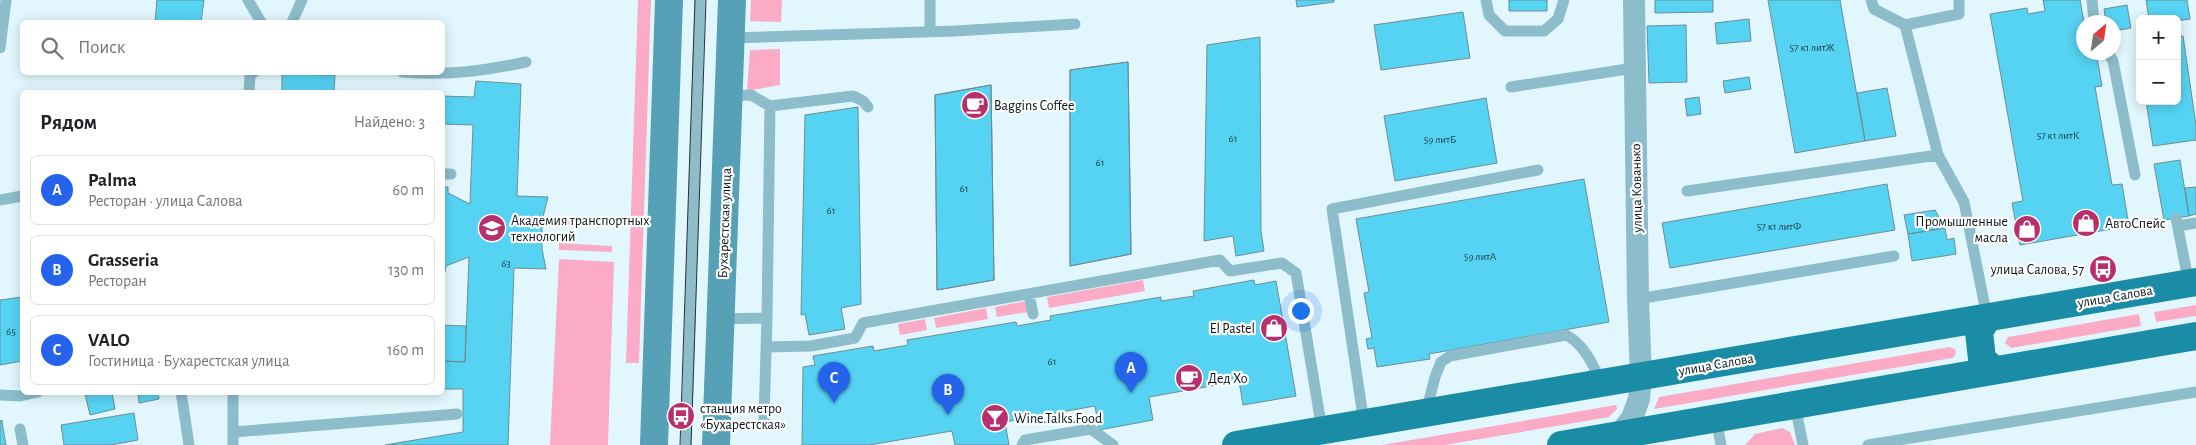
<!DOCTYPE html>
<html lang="ru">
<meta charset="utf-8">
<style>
:root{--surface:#fff;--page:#f6f6f6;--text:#202124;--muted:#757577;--line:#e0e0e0;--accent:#2563eb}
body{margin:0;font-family:"Alegreya Sans",sans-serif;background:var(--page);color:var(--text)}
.controls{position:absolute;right:15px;top:15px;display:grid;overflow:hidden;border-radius:8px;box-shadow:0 2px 12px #0003}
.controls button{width:45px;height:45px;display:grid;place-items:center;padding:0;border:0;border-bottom:1px solid var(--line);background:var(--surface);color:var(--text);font:25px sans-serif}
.compass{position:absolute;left:2076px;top:15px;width:45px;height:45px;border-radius:50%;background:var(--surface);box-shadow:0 2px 12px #0003;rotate:29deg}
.you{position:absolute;left:1300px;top:310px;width:18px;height:18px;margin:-12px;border:4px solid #fff;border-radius:50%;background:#1a73e8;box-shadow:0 0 0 8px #1a73e833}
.badge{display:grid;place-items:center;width:32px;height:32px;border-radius:50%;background:var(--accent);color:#fff;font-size:16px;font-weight:700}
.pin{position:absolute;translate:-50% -41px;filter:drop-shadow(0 1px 2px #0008)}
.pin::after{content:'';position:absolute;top:26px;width:18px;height:15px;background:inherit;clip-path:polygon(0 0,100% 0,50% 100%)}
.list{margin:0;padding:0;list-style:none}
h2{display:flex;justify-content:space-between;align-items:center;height:65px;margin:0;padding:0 20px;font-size:21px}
h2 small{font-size:16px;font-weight:400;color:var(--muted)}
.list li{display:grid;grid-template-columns:32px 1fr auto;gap:15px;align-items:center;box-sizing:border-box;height:70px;margin:0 10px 10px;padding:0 10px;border:1px solid var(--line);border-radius:8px}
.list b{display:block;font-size:19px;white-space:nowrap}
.list p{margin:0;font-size:16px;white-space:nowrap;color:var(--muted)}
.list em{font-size:16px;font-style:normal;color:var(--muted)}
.icon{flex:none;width:28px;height:28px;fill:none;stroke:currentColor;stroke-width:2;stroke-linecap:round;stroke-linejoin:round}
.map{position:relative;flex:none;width:2196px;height:445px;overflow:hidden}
.search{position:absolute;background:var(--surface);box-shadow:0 2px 12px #0003;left:20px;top:20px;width:425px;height:55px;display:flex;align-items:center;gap:12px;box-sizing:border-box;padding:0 18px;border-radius:8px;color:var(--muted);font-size:19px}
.panel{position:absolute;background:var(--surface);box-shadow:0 2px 12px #0003;left:20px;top:90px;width:425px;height:305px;border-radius:8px}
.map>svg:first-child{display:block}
.green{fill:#fcabc6}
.building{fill:#56d3f3;stroke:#6d8d96}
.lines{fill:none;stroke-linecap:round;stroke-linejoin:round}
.service{stroke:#8dbcca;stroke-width:11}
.minor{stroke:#8dbcca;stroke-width:22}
.secondary{stroke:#56a1b5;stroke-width:28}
.primary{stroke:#1b8ca6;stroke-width:28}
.tram{stroke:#253236;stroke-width:1}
.labels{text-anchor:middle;stroke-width:4.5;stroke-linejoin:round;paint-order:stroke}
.number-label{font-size:11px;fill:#1a424d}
.poi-label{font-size:14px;fill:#061216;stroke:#fff;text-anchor:start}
.street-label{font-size:14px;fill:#061216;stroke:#fff}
</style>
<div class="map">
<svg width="2196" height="445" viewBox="0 0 2196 445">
<rect width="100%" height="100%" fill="#e2f7fd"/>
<path class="green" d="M638,0H651L639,363H626Z
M751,0H782L781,22L750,21Z
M780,49V85L747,91L750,50Z
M560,218L613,221L612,227L560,224Z
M559,243L612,246V252L559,250Z
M559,259L614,262L608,445H550Z
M1143,280L1145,291L1049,308L1047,297Z
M1026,301L1028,312L997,317L995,307Z
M2196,305V316L2156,322L2154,312Z
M986,308L988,319L936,328L934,318Z
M2139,314L2141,326L2011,348L2005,343L2008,337Z
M925,319L927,330L900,335L898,324Z
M1950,347L1956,350L1955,356L1952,358L1654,409L1659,397Z
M1616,405L1617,409L1609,417L1445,445H1382Z
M1782,428L1790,432L1795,445H1745L1755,434Z"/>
<path class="building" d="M157,0H204L201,22H155Z
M1296,0H1334V2L1297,7Z
M1509,0H1547V11H1509Z
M1655,0H1713V12L1655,13Z
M1768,0H1840L1865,141L1795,153Z
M2043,0H2080L2084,22V52H2096L2102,86L2095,87L2112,185L2122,184L2129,226L2020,245L2012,203L2023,201L1990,14L2027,8L2028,14L2045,11Z
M2146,0H2187L2190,19L2177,21V19H2149Z
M2127,5L2131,28L2114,31V22H2106L2104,9Z
M1463,12L1470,58L1381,70L1374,25Z
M1749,19L1751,41L1717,44L1715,23Z
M1686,25L1687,82L1649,83L1647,26Z
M2183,36L2196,125V140L2153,146L2146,101H2177V37Z
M1260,37L1261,231L1264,251L1236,256L1233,236L1204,241L1207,45Z
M1128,62L1131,254L1070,266V70Z
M1128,62L1131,254L1070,266V70Z
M282,74L335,75L334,92H356H282Z
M1749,77L1751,89L1725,93L1723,81Z
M476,81L521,84L517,196L548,197L542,221V249L546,269L514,268L508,445H385L463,432V389H442V361L465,362L469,257L446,266L445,272H442V187H448V193L470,204L473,125L442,124V96L474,97Z
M991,85L994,280L937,290L935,95Z
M991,85L994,280L937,290L935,95Z
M1887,88L1896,136L1865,141L1857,93Z
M1699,97L1701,114L1687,116L1685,99Z
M1486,98L1497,163L1395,181L1384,116Z
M858,107L861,304L841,308L845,329L809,335L805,314L801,315L805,115Z
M2180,160L2189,216L2164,220L2154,164Z
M1584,179L1609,322L1429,354L1430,359L1377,367L1374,348L1368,349L1366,339L1372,338L1364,293L1369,292L1356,219Z
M1887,184L1895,230L1670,268L1662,223Z
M2196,187V214L2189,216L2185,188Z
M1935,210L1945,228L1908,234L1904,215Z
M1945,228L1947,240L1954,238L1956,254L1912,261L1908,234Z
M1254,280L1255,285L1276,281L1296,396L1243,405L1239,381L1149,397L1153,420L1099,430L1095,406L1005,422L1009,445H955L952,431L869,445H802L803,367L815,365L813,356L873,346L874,351L908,345L907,340L1016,322L1017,326L1051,320L1050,316L1161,297V301L1194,296L1193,291Z
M22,297V361L0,365V300Z
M442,325L466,326L465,362L442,361Z
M94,392H103V394L112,393L115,409L90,415L85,394Z
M138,392H158L159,399L139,403Z
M134,413L138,440L111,445H64L61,425Z
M2,420L3,428L6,445H0V421Z"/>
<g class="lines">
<path class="service" d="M248,0L261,22
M1486,0L1489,15L1505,31H1544L1558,19L1564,0
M1871,0L1874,9L1905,25
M1959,0V14L1905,25L1938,155L1964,202L1987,317
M2092,0L2094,22
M292,22L302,0
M930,31V0
M731,38L955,31L1075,24
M0,48L6,0
M2108,52L2113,61L2135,175
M402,72C446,76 483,71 526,62
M1511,87L1634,68
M249,92L250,75L254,72
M729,96L751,95L770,106L853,96L863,101L868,107
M442,174H451
M1687,191L1938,155
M0,200L22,196
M2176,218L2189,284
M2178,226L2196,223
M1029,294L1033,314
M1638,299L1894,256
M767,318L770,106
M720,319L767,318L764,419
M766,347L811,346L855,338L863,323L1220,260L1230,271L1282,263L1296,273L1322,430
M181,392L189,445
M0,395L20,396L38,392
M1795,405L1803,445
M1426,412L1435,377L1441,362L1450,356L1566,335C1585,345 1592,364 1602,383
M1716,419L1721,445
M1364,423L1332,209L1538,170
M20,429L23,445
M234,432L457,414
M233,445V392
M686,445L700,0
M1022,445L1025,440L1091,429L1113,445
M1868,445L2196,392"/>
<path class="minor" d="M1619,435L1632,418L1639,399L1641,376L1638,299L1634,0"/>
<path class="secondary" d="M654,445L669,0
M716,445L732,0"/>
<path class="primary" d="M1987,318L1979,332L1982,359L1994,370
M1236,445L2196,282
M1561,445L2196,336"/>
<path class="tram" d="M680,445L695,0
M691,445L706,0"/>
</g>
<defs>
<g id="cafe-disc" transform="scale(1.4375)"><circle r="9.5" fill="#b82f6d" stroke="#fff"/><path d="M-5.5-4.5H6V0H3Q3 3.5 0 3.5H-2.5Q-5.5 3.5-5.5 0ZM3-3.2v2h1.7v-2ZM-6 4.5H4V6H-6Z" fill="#fff"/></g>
<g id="shop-disc" transform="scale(1.4375)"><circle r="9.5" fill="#b82f6d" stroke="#fff"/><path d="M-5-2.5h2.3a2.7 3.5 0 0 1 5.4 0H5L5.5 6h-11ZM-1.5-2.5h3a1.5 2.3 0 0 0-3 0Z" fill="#fff"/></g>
<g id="university-disc" transform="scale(1.4375)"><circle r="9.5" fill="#b82f6d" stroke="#fff"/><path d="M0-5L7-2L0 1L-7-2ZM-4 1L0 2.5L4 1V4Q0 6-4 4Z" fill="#fff"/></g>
<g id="bus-disc" transform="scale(1.4375)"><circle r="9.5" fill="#b82f6d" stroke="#fff"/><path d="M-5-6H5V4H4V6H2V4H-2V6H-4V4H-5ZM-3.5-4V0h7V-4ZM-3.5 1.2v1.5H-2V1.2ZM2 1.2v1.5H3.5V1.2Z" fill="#fff"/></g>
<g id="bar-disc" transform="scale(1.4375)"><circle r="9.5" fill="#b82f6d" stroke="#fff"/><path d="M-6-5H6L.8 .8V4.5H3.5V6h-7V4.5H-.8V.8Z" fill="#fff"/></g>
</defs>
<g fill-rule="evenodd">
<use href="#cafe-disc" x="975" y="105"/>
<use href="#shop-disc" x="2086" y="223"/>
<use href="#university-disc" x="492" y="228"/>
<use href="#shop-disc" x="2027" y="229"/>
<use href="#bus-disc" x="2103" y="269"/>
<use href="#shop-disc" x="1274" y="328"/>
<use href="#cafe-disc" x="1189" y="378"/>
<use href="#bus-disc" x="681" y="416"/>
<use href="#bar-disc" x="995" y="418"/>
</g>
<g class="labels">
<g class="number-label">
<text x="1812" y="51">57 к1 литЖ</text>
<text x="2058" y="139">57 к1 литК</text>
<text x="1233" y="142">61</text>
<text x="1440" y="143">59 литБ</text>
<text x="1100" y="166">61</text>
<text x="964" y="192">61</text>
<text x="831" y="214">61</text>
<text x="1779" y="230">57 к1 литФ</text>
<text x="1480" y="260">59 литА</text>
<text x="506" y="267">63</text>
<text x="11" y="335">65</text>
<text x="1052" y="365">61</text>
</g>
<g class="poi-label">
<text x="994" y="110">Baggins Coffee</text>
<text x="511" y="225">Академия транспортных<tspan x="511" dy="16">технологий</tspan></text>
<text x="2008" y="226" text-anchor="end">Промышленные<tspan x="2008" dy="16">масла</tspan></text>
<text x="2105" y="228">АвтоСпейс</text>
<text x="2084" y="274" text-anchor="end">улица Салова, 57</text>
<text x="1255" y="333" text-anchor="end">El Pastel</text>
<text x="1208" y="383">Дед Хо</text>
<text x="700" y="413">станция метро<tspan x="700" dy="16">«Бухарестская»</tspan></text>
<text x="1014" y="423">Wine.Talks.Food</text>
</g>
<g class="street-label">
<text transform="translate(1636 188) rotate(-91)" y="5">улица Кованько</text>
<text transform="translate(724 223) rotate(-88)" y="5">Бухарестская улица</text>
<text transform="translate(2115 296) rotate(-10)" y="5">улица Салова</text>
<text transform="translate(1716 364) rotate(-10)" y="5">улица Салова</text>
</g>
</g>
</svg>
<div class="controls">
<button>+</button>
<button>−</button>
</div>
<svg class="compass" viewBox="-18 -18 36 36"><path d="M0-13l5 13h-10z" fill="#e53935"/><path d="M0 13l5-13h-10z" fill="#757577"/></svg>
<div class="you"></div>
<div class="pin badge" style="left:1131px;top:393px">A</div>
<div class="pin badge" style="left:948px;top:415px">B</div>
<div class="pin badge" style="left:834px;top:403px">C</div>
<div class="search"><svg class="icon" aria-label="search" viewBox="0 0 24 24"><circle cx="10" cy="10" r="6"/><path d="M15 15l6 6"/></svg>Поиск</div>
<section class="panel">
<h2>Рядом<small>Найдено: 3</small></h2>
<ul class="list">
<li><span class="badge">A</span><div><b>Palma</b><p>Ресторан · улица Салова</p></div><em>60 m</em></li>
<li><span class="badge">B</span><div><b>Grasseria</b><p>Ресторан</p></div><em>130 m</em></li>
<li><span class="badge">C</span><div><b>VALO</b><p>Гостиница · Бухарестская улица</p></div><em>160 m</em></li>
</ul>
</section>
</div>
